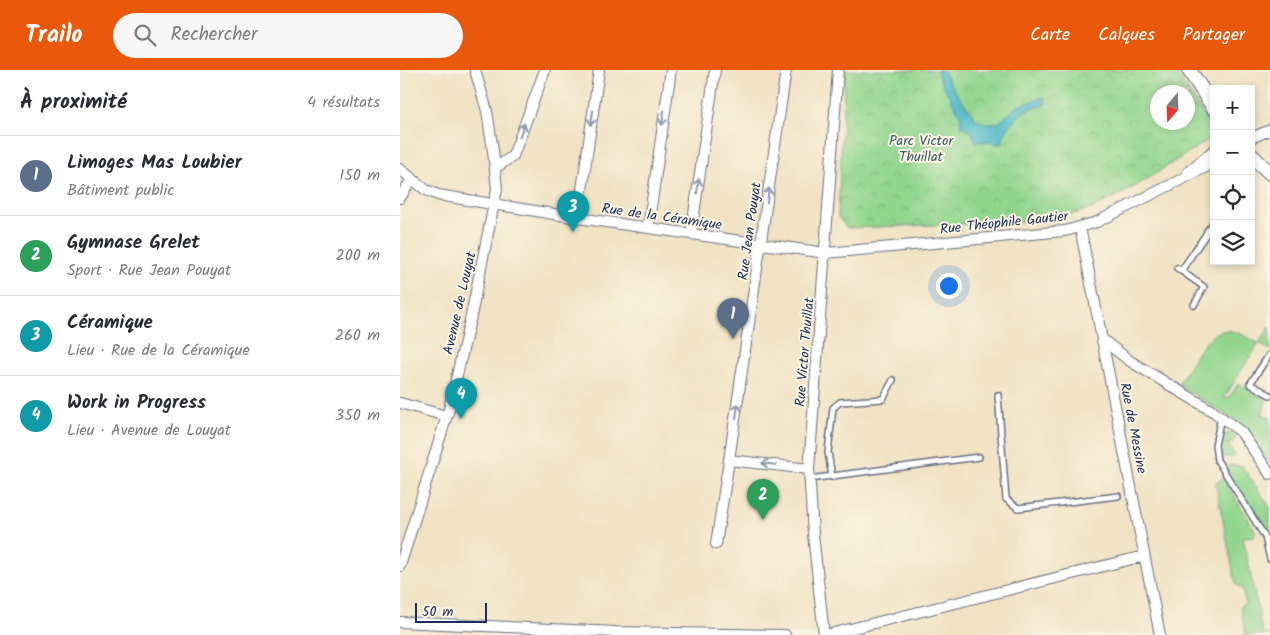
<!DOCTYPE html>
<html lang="fr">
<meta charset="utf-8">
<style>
:root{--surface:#fff;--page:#f7f7f7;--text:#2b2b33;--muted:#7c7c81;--line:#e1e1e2;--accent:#ea580c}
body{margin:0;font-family:Kalam,sans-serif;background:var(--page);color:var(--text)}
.controls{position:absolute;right:15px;top:15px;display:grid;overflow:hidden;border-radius:0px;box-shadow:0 2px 8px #0003}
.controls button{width:45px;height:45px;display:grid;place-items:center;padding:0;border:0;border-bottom:1px solid var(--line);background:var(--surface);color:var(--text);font:25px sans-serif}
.compass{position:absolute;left:750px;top:15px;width:45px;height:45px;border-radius:50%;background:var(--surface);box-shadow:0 2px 8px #0003;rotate:199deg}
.scale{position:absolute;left:15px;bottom:12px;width:72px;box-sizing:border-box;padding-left:5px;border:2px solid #1b2f5e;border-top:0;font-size:14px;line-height:18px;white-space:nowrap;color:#1b2f5e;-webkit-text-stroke:4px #fcf5e5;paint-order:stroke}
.you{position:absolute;left:548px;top:215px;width:18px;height:18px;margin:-12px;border:4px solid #fff;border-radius:50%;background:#1a73e8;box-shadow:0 0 0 8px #1a73e833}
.badge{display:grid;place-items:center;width:32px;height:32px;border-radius:50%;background:var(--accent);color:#fff;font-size:16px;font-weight:700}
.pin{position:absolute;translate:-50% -41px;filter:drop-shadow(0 1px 2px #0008)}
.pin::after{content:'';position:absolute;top:26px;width:18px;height:15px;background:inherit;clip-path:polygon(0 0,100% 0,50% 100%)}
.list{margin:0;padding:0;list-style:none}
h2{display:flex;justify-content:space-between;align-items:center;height:65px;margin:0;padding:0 20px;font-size:21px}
h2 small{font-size:16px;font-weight:400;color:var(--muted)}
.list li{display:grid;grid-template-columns:32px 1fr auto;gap:15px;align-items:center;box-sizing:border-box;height:80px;padding:0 20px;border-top:1px solid var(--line)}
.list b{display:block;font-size:19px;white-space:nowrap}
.list p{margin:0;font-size:16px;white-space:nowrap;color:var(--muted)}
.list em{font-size:16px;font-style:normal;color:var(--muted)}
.icon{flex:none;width:28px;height:28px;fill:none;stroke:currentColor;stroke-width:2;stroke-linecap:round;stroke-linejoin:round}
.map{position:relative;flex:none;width:870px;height:565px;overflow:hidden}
header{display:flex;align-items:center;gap:30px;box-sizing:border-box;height:70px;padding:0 25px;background:var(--accent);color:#fff}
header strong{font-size:24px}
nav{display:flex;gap:28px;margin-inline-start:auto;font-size:18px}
.search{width:350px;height:45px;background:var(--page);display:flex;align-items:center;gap:12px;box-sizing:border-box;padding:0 18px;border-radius:28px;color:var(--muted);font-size:19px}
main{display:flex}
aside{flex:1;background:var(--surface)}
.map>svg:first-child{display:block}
.green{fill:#92d68e;stroke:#568276}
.park{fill:url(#park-crowns);stroke:#568276;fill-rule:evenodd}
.water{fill:#4cb8c8;stroke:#347493}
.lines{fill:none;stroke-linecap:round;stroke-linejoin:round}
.lane-casing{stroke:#666e81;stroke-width:8}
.street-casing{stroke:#666e81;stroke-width:12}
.secondary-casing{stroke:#666e81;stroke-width:16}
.lane{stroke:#fff;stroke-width:5}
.street{stroke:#fff;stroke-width:10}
.secondary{stroke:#fff;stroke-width:14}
.oneway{stroke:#8d97ae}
.labels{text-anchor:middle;stroke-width:4;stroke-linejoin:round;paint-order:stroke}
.park-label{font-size:14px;fill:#39596a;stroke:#fcf5e5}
.street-label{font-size:14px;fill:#1b2f5e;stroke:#fcf5e5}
</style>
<header>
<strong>Trailo</strong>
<div class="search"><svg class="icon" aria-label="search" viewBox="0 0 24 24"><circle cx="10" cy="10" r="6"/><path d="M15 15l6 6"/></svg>Rechercher</div>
<nav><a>Carte</a><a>Calques</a><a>Partager</a></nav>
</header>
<main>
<aside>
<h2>À proximité<small>4 résultats</small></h2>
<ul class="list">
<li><span class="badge" style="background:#5c6f8a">1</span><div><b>Limoges Mas Loubier</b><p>Bâtiment public</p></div><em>150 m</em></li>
<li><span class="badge" style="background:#2e9e5b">2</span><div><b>Gymnase Grelet</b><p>Sport · Rue Jean Pouyat</p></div><em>200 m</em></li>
<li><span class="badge" style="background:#0f9aa8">3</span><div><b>Céramique</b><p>Lieu · Rue de la Céramique</p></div><em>260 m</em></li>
<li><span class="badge" style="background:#0f9aa8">4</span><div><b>Work in Progress</b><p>Lieu · Avenue de Louyat</p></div><em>350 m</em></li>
</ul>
</aside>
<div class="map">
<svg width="870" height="565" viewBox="0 0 870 565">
<defs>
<pattern id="park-crowns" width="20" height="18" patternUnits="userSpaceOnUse" patternTransform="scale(1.25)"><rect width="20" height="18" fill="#92d68e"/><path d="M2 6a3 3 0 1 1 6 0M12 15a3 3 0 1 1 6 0" fill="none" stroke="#7db87d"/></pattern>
</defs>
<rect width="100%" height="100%" fill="#fcf5e5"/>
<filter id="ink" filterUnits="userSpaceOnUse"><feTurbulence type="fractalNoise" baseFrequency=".02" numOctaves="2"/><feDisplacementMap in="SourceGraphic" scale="10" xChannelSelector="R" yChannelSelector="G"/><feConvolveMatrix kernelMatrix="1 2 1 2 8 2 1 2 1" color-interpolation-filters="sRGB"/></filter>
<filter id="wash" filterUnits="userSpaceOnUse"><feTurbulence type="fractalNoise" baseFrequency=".0096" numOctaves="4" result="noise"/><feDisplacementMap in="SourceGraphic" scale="20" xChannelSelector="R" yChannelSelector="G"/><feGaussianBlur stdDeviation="1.12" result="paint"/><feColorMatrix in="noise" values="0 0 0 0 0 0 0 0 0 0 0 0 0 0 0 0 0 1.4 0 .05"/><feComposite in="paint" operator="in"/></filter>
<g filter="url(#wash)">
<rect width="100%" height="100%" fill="#f0e2c3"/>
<path class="green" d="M870,257V280L859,273L824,328L825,329L827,327L829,328L839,313L857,325L866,329V332L862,344L870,347V392L867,391L840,353L778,315C787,300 805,265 822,261C834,258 848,269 859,273Z
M829,363L834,365L836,369L828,374L835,386C830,388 827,388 821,385L818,375L821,367Z
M830,395L838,396L841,395L870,437V469L828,401V396Z
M823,408L855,460L854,466L843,467L863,565L870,564V565H846L840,536L846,534L842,518H839V515H836L818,426L816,413Z"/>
<path class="park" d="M445,0H775L813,59L811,68L736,116L691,139L646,151L447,158L438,147ZM758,22H788V52H758Z"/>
<path class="water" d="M538,0H542L555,21L576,49L582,53H598L618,36L644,27L646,33C640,38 635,37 628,40C620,42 607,58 604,66C603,68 603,71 602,74H595L593,71L576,72L572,62L561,56V47L538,6Z"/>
</g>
<g filter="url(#ink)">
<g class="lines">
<g class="lane-casing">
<path id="lane" d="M807,161L813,153
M777,198L804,217L794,235
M781,201L806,164
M869,285L850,314L870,325
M598,325L606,429L618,438L718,426
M821,347L815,375L817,390L865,467L870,489
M432,407L428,382L433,338L440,332L483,329L493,310
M409,409L579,387"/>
</g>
<g class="street-casing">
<path id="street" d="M851,68L870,60
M95,98L113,86L145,0
M0,99L26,120L38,125L178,148L426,183L665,161L697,152L814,93
M788,102L814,80
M0,128L8,115L13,109
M178,148L199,0
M680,157L760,565
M248,158L271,0
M291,164L315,0
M703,270L730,291L814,342L841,362L870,404
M0,333L46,346
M329,390L409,399
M316,474L329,390L386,0
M0,496L49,339L71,246L97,119L93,81L87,41L75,0
M0,552L216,562L385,565
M424,565L413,464L409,399L438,0
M426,565L744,486"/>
</g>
<g class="secondary-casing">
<path id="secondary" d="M789,0L814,38
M851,85L870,103"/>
</g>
<use href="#lane" class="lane"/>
<use href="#street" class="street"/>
<use href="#secondary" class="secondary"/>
</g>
<defs><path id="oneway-shaft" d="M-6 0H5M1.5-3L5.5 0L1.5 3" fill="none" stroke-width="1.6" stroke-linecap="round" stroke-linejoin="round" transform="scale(1.25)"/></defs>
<g class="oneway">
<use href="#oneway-shaft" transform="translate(192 48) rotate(98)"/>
<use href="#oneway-shaft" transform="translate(263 48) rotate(98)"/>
<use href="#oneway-shaft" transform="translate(122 60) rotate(-70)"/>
<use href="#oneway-shaft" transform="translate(298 116) rotate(-82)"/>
<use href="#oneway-shaft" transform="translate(368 125) rotate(-82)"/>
<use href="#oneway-shaft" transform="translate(337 341) rotate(-82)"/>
<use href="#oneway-shaft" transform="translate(369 394) rotate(-173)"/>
</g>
</g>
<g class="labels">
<g class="park-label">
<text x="521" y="75">Parc Victor<tspan x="521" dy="16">Thuillat</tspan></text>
</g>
<g class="street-label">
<text transform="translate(262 146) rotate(8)" y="5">Rue de la Céramique</text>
<text transform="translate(604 152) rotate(-6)" y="5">Rue Théophile Gautier</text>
<text transform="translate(349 161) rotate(-82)" y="5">Rue Jean Pouyat</text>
<text transform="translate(59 233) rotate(-77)" y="5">Avenue de Louyat</text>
<text transform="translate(404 282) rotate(-85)" y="5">Rue Victor Thuillat</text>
<text transform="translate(734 358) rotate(79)" y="5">Rue de Messine</text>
</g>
</g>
</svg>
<div class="controls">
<button>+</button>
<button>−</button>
<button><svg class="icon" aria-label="locate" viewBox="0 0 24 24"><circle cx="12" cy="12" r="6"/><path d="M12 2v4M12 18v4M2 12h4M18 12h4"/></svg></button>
<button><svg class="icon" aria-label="layers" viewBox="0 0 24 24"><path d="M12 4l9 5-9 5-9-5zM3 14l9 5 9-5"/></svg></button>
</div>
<svg class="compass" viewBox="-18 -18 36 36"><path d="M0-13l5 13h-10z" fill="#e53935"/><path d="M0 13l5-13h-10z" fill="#7c7c81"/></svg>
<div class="scale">50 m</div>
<div class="you"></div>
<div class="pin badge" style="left:333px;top:269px;background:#5c6f8a">1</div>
<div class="pin badge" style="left:363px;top:450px;background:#2e9e5b">2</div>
<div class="pin badge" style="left:173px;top:162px;background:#0f9aa8">3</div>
<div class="pin badge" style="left:61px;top:349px;background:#0f9aa8">4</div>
</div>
</main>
